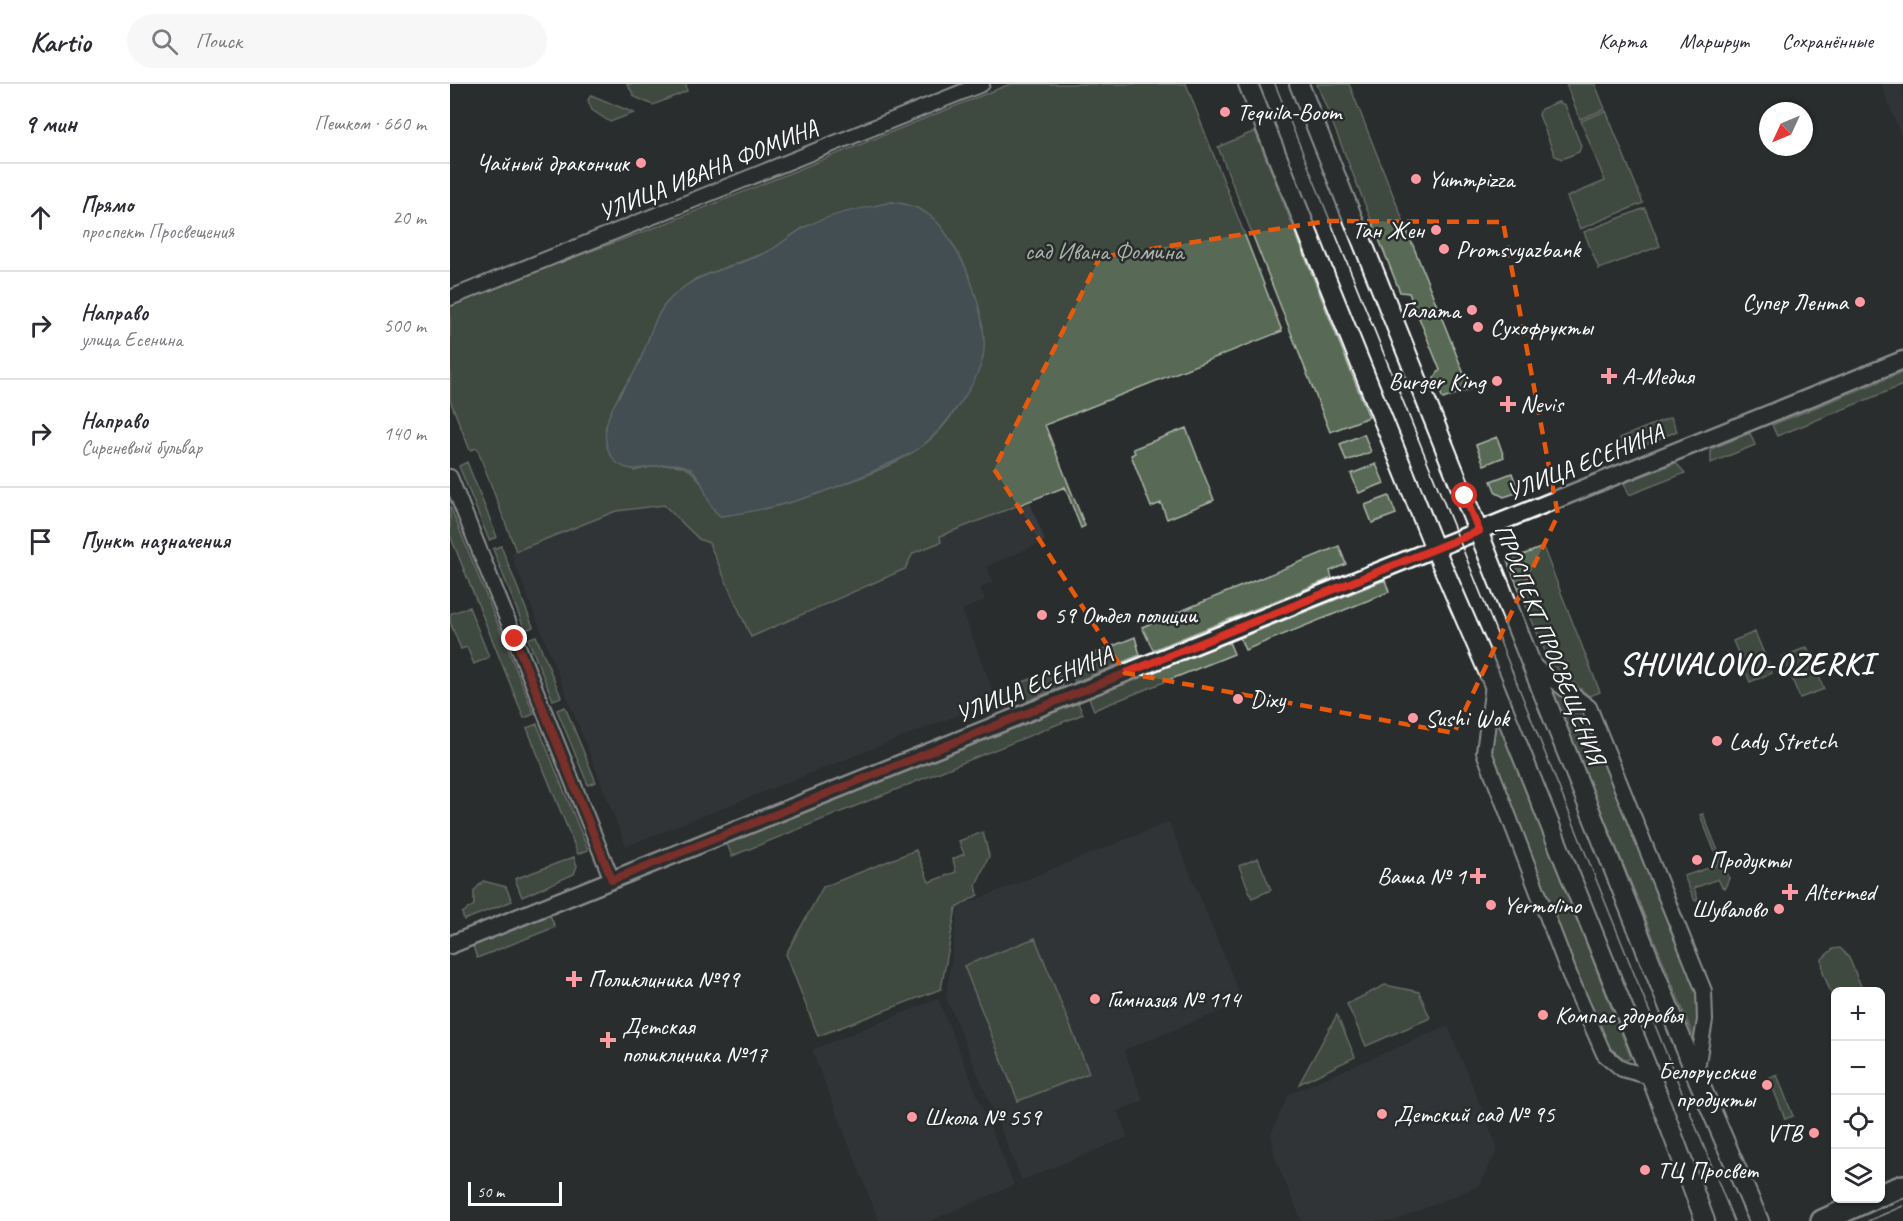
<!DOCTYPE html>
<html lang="ru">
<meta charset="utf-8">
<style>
:root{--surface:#fff;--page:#f7f7f7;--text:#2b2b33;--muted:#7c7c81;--line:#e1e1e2}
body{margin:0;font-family:Caveat,sans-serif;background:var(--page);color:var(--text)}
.controls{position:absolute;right:18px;bottom:18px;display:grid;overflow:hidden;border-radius:9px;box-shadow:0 2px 4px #0004}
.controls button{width:54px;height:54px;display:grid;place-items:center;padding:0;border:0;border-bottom:2px solid var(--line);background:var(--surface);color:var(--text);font:30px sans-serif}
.compass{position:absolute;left:1309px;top:18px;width:54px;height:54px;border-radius:50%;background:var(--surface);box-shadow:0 2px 4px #0004;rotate:226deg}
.scale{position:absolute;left:18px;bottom:15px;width:94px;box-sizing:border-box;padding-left:6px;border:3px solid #fff;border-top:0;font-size:16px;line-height:21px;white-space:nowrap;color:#fff;-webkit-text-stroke:4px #2a2d2e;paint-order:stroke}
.stop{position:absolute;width:18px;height:18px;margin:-14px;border:4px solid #d93025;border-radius:50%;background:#fff}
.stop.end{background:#d93025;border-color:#fff;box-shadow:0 2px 6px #0008}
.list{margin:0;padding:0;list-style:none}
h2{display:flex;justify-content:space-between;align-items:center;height:78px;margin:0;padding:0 24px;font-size:26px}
h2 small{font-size:20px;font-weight:400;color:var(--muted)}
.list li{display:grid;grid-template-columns:39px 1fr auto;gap:18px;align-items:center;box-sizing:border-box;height:108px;padding:0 24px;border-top:2px solid var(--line)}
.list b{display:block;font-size:22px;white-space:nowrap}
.list p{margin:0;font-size:20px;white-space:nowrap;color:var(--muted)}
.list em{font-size:20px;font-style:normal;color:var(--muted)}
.icon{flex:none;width:33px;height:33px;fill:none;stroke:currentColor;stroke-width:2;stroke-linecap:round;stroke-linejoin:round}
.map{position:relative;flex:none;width:1453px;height:1137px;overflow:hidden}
header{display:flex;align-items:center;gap:36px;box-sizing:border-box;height:84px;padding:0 30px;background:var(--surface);border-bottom:2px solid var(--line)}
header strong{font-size:28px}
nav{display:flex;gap:33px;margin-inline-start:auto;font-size:21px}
.search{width:420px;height:54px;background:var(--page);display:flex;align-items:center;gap:15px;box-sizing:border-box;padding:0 21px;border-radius:33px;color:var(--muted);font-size:22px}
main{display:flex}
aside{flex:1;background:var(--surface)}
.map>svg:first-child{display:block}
.built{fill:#383e43}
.green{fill:#586b55;stroke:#acb5aa;stroke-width:1.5;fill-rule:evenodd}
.water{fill:#60747f;stroke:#a0acb2;stroke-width:1.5}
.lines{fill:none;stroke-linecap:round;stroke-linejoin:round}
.minor-casing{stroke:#fff;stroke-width:18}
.tertiary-casing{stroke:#fff;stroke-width:21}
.secondary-casing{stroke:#fff;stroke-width:22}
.primary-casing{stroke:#fff;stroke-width:26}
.minor{stroke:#2a2d2e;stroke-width:14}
.tertiary{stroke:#2a2d2e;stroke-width:16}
.secondary{stroke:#2a2d2e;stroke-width:18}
.primary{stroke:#2a2d2e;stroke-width:21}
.tram{stroke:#fff;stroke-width:1.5}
.route{stroke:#d93025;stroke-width:8}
.marked{fill:none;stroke:#e8590c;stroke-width:4.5;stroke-dasharray:12 8;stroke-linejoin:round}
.poi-dot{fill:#ff9aa2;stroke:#2a2d2e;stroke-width:2}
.labels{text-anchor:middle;stroke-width:5;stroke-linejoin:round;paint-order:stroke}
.poi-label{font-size:24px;fill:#fff;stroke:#2a2d2e;text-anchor:start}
.street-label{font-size:24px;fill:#fff;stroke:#2a2d2e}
.park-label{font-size:24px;fill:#acb5aa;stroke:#2a2d2e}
.district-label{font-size:30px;font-weight:bold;letter-spacing:1.5px;fill:#fff;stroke:#2a2d2e}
</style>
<header>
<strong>Kartio</strong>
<div class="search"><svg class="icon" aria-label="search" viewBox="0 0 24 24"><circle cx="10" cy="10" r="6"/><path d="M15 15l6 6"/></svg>Поиск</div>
<nav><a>Карта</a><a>Маршрут</a><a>Сохранённые</a></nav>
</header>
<main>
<aside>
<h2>9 мин<small>Пешком · 660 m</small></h2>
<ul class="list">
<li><svg class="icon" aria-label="ahead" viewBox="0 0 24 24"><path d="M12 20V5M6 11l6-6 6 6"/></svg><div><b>Прямо</b><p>проспект Просвещения</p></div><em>20 m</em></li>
<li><svg class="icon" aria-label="right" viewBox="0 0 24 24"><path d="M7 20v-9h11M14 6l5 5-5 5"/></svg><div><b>Направо</b><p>улица Есенина</p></div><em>500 m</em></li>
<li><svg class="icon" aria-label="right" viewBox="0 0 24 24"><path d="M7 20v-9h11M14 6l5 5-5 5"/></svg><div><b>Направо</b><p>Сиреневый бульвар</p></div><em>140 m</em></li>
<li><svg class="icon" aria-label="arrive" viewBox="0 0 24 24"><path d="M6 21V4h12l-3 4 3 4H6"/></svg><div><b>Пункт назначения</b></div></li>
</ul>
</aside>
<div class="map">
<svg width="1453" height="1137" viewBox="0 0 1453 1137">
<rect width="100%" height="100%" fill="#2a2d2e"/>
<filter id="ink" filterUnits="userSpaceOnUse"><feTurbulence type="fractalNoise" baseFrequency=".0167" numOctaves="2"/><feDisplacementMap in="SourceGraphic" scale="12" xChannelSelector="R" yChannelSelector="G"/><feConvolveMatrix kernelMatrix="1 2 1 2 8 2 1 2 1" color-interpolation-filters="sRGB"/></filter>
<g filter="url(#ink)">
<path class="built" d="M1431,0H1453V57Z
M580,419L595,457L537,482L543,498L530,504L535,516L512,526L546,616L176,762L61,470L166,427L214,421L249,455L259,459L301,553L463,469L491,458L489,452Z
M719,738L793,918L674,966L693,1017L667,1027L678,1053L572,1096L496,913L509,823Z
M488,915L564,1101L479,1137H429L362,966Z
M998,942L1048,1065L1030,1101L944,1137H852L825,1074L821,1050L839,1010Z"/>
<path class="green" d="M177,0H236L237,7L203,21L185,13Z
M560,0H736L832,247L595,341L635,442L631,444L615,403L490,452L491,458L463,469L455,485L301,553L259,459L249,455L214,421L166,427L66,467L27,364L20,366L0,316V219L209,142ZM441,118C484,123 493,144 513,178C521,193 524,210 528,226C538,265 533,277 514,311C507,324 498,338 488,348C446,392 337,419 279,431L270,432C243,384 243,372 184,387L155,345L170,309L189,282L214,222L245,195L320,167L353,144Z
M867,0H899L1020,305L993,315L984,294L990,286L959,209L950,208Z
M1116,0H1145L1155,25L1130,35Z
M141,11L184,29L160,38L142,26L138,16Z
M1108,18L1115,21L1131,62L1129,68L1112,75L1105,72L1089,31L1091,25Z
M1156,27L1193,119L1130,145L1117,113L1155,97L1131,37Z
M805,47L919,333L880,348L768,63Z
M1195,124L1210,162L1149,185L1134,148Z
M1453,288V301L1327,352L1322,341Z
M1221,333L1227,347L1176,369L1170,354Z
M736,344L764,416L717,435L711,419L701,423L681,371L685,369L683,365Z
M1300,349L1305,361L1261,379V365Z
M914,350L921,368L896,377L890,360Z
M1047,353L1054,373L1034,381L1026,361Z
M17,378L47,453L39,456L9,382Z
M1226,379L1235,389L1179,411L1174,399Z
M926,380L934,399L909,409L901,390Z
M1062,389L1069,408L1054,413L1046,409L1041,397Z
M939,412L946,430L922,439L915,421Z
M0,422L84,630L74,634L0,451Z
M51,462L83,543L75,546L43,465Z
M889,462L896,480L880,487L882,494L703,566L692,543Z
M1093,463L1150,608L1139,612L1100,579L1057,477Z
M935,496L939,508L795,566L790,554Z
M19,523L39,573L24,580L17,563L11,565L0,538V530Z
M1305,548L1322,589L1300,598L1283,557Z
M86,552L111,613L103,616L78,555Z
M685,553L690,571L625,598L618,580Z
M779,558L784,570L644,626L639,614Z
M1357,563L1374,605L1350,614L1333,573Z
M607,585L613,602L577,617L568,600Z
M1108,605L1135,626L1248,908L1247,952L1244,953L1103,608Z
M628,619L633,630L282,772L277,760Z
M115,623L146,698L138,701L107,626Z
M1047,632L1181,974L1177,976L1156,962L1039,666L1043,634Z
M87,640L138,766L128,770L77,644Z
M1253,730L1279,794L1275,804L1272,803L1268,795L1244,804L1248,815L1245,817L1234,792L1265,782L1269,778L1250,731Z
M533,748L539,772L526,801L528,811L506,824L491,905L368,952L336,870L373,803L466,766L479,798L506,788L503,775L514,770L509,757Z
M124,773L127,782L124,790L72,813L65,795Z
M808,774L821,806L802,814L789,782Z
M33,797L56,803L62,817L14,836L12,829L24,821V807Z
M100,831L105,843L27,874L23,862Z
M585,854L639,989L568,1017L514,882Z
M1390,864L1399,874L1413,907L1386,908L1385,920L1373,888L1372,875L1383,865Z
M935,901L969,908L980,934L916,962L897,920Z
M887,931L905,973L849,1000Z
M1327,991L1343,1032L1335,1035L1319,994Z"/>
<path class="water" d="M441,118C482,122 492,141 511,175C523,196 536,240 534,266C532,296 494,345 471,363C461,370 449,375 438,380C386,406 328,426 270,432C254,420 256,394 239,384C214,369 178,403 160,370C146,343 167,314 182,292C196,271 199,242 214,222C242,187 276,187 313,170C329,163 340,151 355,143C381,129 412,125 441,118Z"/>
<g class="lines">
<g class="minor-casing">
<path id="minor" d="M0,214L532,0
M0,393L162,796
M1081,580L1139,623L1254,907L1255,936L1246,991
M1043,601L1034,668L1122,897L1154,970L1172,985L1201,993"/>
</g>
<g class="tertiary-casing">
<path id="tertiary" d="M0,861L1453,276"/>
</g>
<g class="secondary-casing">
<path id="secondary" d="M798,0L985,465L1043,599L1201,993L1255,1137
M849,0L1246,991L1309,1137"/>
</g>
<g class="primary-casing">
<path id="primary" d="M1430,1111L1453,1102
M1372,1137L1423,1114"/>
</g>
<use href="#minor" class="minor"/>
<use href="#tertiary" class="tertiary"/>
<use href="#secondary" class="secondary"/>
<use href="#primary" class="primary"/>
<path class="tram" d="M825,0L1284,1137
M1418,1137L1453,1122"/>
</g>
</g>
<g class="lines" filter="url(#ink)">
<path class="route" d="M65,555L162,796L1029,447L1015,412"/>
</g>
<path d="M0 0H1453V1137H0ZM877,137L1053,138L1108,431L1004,649L675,589L544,385L650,173Z" fill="#2a2d2e" fill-opacity=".55" fill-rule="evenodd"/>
<path class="marked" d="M877,137L1053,138L1108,431L1004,649L675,589L544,385L650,173Z"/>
<g class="poi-dot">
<circle cx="775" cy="28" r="6"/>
<circle cx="191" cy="79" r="6"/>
<circle cx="966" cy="95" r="6"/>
<circle cx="986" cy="146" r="6"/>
<circle cx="994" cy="165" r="6"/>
<circle cx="1410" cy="218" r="6"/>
<circle cx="1022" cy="226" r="6"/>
<circle cx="1028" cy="243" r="6"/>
<path d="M1156 283h6v6h6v6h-6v6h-6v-6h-6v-6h6z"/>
<circle cx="1047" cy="297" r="6"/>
<path d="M1055 311h6v6h6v6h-6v6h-6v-6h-6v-6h6z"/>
<circle cx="592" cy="531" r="6"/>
<circle cx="788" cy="615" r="6"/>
<circle cx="963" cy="634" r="6"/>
<circle cx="1267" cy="657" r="6"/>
<circle cx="1247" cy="776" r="6"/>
<path d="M1025 783h6v6h6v6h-6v6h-6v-6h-6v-6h6z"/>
<path d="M1337 799h6v6h6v6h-6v6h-6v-6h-6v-6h6z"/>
<circle cx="1041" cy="821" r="6"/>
<circle cx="1329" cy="825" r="6"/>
<path d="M121 886h6v6h6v6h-6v6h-6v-6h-6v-6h6z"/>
<circle cx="645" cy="915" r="6"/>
<circle cx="1093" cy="931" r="6"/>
<path d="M155 947h6v6h6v6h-6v6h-6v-6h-6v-6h6z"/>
<circle cx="1317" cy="1001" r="6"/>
<circle cx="932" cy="1030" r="6"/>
<circle cx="462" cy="1033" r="6"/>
<circle cx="1364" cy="1049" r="6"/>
<circle cx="1195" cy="1086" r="6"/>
</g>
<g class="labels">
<g class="poi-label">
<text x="787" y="36">Tequila-Boom</text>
<text x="179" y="87" text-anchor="end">Чайный дракончик</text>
<text x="978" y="103">Yummpizza</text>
<text x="974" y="154" text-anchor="end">Тан Жен</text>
<text x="1006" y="173">Promsvyazbank</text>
<text x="1398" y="226" text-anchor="end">Супер Лента</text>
<text x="1010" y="234" text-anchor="end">Галата</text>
<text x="1040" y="251">Сухофрукты</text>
<text x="1172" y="300">А-Медия</text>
<text x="1035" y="305" text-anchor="end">Burger King</text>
<text x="1070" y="328">Nevis</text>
<text x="604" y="539">59 Отдел полиции</text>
<text x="800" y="623">Dixy</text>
<text x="975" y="642">Sushi Wok</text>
<text x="1279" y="665">Lady Stretch</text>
<text x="1259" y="784">Продукты</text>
<text x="1016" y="800" text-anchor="end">Ваша № 1</text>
<text x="1354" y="816">Altermed</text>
<text x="1053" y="829">Yermolino</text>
<text x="1317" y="833" text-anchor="end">Шувалово</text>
<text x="138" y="903">Поликлиника №99</text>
<text x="657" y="923">Гимназия № 114</text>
<text x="1105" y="939">Компас здоровья</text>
<text x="172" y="950">Детская<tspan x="172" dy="28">поликлиника №17</tspan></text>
<text x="1305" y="995" text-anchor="end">Белорусские<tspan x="1305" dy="28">продукты</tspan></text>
<text x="944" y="1038">Детский сад № 95</text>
<text x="474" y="1041">Школа № 559</text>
<text x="1352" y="1057" text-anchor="end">VTB</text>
<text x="1207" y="1094">ТЦ Просвет</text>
</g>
<g class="street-label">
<text transform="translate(258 86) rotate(-22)" y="8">УЛИЦА ИВАНА ФОМИНА</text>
<text transform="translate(1135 378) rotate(-22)" y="8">УЛИЦА ЕСЕНИНА</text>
<text transform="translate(1100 560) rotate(68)" y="8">ПРОСПЕКТ ПРОСВЕЩЕНИЯ</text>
<text transform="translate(584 600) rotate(-22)" y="8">УЛИЦА ЕСЕНИНА</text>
</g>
<g class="park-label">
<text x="654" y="175">сад Ивана Фомина</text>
</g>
<g class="district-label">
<text x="1297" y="590">SHUVALOVO-OZERKI</text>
</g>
</g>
</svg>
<div class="controls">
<button>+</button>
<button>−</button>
<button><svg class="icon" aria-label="locate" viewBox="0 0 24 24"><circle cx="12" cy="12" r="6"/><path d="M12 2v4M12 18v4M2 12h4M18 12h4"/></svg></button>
<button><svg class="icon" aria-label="layers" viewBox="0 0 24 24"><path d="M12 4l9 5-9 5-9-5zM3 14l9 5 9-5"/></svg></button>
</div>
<svg class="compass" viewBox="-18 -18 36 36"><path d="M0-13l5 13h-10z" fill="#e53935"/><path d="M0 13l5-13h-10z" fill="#7c7c81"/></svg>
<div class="scale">50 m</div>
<div class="stop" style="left:1015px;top:412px"></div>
<div class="stop end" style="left:65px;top:555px"></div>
</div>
</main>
